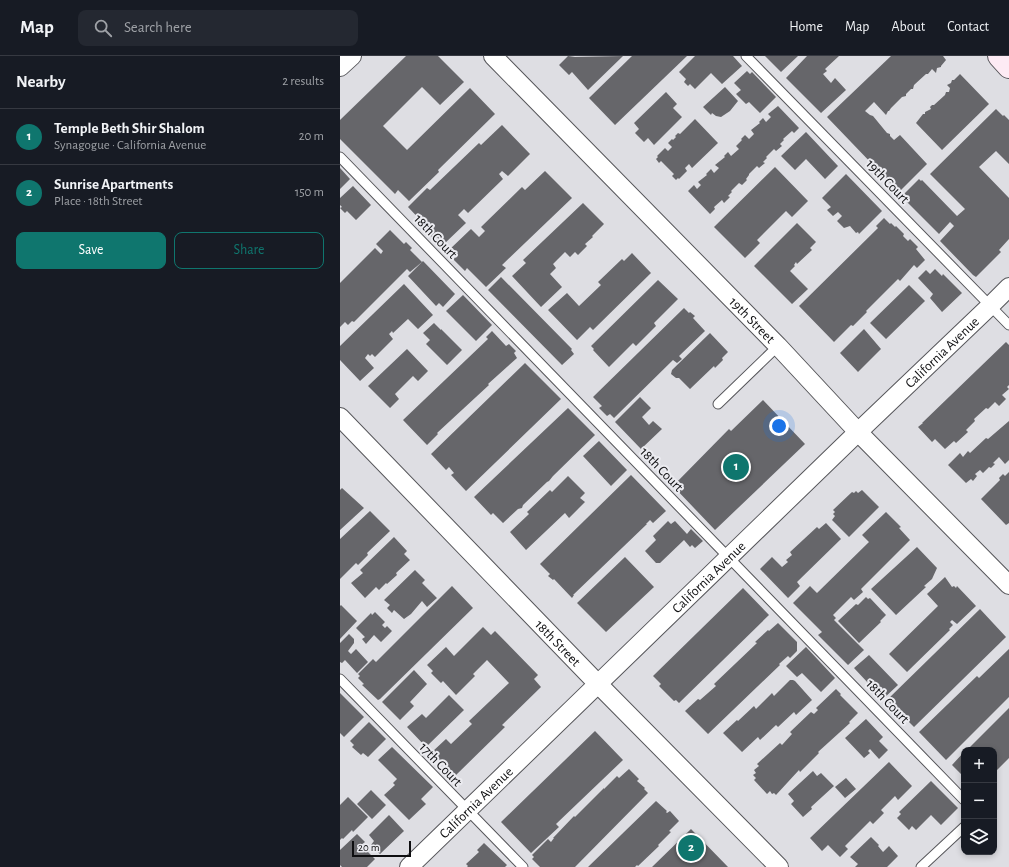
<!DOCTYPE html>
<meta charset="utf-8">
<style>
:root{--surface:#171b24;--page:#242831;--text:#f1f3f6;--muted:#9ea1a6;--line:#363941;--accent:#0f766e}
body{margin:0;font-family:"Alegreya Sans",sans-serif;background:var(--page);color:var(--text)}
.controls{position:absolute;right:12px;bottom:12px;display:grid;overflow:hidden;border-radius:8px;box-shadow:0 2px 6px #0003}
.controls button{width:36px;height:36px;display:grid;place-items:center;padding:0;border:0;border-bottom:1px solid var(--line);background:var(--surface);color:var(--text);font:20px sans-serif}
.scale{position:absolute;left:12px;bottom:10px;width:59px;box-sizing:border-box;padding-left:4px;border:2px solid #0e0e10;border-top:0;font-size:11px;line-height:14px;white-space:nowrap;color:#0e0e10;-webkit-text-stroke:3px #ebebf0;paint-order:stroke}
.you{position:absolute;left:439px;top:370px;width:14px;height:14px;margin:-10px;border:3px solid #fff;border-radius:50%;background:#1a73e8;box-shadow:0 0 0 6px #1a73e833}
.badge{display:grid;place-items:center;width:26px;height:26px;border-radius:50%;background:var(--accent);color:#fff;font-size:13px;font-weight:700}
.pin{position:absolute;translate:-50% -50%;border:2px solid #fff;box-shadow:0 1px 4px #0006}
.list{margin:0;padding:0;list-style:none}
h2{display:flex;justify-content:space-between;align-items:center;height:52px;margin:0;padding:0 16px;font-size:17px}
h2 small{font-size:13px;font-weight:400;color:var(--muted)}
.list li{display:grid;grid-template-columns:26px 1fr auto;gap:12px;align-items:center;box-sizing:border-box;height:56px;padding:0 16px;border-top:1px solid var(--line)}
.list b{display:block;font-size:15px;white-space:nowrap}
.list p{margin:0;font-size:13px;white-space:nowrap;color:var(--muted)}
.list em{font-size:13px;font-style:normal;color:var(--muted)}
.actions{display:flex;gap:8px;padding:12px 16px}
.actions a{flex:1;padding:9px 0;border:1px solid var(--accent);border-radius:8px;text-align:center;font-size:14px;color:var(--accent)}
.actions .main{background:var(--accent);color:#fff}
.icon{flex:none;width:22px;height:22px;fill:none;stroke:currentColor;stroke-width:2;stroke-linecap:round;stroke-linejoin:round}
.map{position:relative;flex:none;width:669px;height:811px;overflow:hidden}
header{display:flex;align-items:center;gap:24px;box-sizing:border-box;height:56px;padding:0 20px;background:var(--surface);border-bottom:1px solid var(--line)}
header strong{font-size:19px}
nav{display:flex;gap:22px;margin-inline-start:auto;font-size:14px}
.search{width:280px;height:36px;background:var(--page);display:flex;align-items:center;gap:10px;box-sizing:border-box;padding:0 14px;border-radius:8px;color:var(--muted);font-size:15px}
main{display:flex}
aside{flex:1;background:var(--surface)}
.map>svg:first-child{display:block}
.building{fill:#66666a}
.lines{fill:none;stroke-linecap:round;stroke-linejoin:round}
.lane-casing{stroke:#56565a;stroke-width:11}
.street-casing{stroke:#56565a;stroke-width:20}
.secondary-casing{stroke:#56565a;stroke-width:24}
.lane{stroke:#fff;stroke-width:9}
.street{stroke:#fff;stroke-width:18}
.secondary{stroke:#fdebf4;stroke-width:22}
.labels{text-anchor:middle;stroke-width:4;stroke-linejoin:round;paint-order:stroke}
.street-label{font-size:14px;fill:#0e0e10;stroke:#ebebf0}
</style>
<header>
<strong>Map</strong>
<div class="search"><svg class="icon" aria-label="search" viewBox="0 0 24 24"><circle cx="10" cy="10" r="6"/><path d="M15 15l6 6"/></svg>Search here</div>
<nav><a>Home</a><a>Map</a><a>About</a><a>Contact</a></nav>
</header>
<main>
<aside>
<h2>Nearby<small>2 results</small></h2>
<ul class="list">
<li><span class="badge">1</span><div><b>Temple Beth Shir Shalom</b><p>Synagogue · California Avenue</p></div><em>20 m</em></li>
<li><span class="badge">2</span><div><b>Sunrise Apartments</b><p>Place · 18th Street</p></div><em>150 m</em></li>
</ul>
<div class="actions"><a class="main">Save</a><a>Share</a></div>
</aside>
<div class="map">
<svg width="669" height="811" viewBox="0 0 669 811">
<rect width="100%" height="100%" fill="#dedee3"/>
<path class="building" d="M66,0H98L124,26L100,49L82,31L43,70L67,94L130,32L155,58L98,114L99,116L69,145L58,134L55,138L0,83V64Z
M228,0L235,1L283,0L248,34L232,16L229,19L219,9Z
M292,0H347L275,69L249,42Z
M355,0H393L402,10L382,28L371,17L355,33L350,28L348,30L344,26L346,23L339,16Z
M425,0H458L441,16Z
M467,0H499L485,13L487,15L483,18L491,27L495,22L506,34L481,57L446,22Z
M551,0H603L606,4L601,10V11L597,12L596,17L592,13L588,18H586L574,29L573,33H571L566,38V40L562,41L551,52L549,55H548L546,59L534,46L525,55L530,59L533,60L547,77L550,78V80L554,84L560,79L587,108L559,136L487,61Z
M407,15L410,18L412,16L436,41L420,57L409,46L406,48L396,38L401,34L394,27Z
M620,18L649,48L602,94L576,67L583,58H585V56L591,53L590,51L592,49H594L605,39L606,36H609L610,32L607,29L611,27L612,24H614Z
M385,31L398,45L390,55L381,61L376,60L372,57L371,59L363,51Z
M326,36L337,48L333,52L342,61L314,89L308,82L304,86L295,77L299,73L294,67Z
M438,50L459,72L454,77L452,75L443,83L444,84L440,88L442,90L436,95L434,93L426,101L427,102L423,106L425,107L419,112L417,110L409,118V119L406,123L407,124L402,129L399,127L391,135L392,136L388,140L390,141L384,147L382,144L374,151L375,153L370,158L348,135L354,129L357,133L361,129L358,126L367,119L366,118L371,113L374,117L379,112L375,109L385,101L384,100L388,96L391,100L399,93L396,90L402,84L401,83L405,79L409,83L414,78L411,74L420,67L419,66L423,62L426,66L431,61L428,58Z
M656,53L663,60L664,59L669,64V108L656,95L639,111L669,142V183L659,194L661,196L636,221L633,219L600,185L614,170L610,166L599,178L564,143L565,142L563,139L579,123L581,125L582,124L617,160L625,153L590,118Z
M355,63L378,87L352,112L349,108L345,112L347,115L339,123L338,122L336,124L332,120L334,118L321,105L319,107L316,103L318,101L317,100L325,92L328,95L332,91L328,87L332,83L333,84L336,81L335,80L338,77L340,78Z
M162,69L190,98L168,120L162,115L159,118L163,123L128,157L124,153L118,159L126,167L104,188L97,181L94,184L83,172L86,170L68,151L87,132L90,134L139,87L141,89Z
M466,76L498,110L485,123L466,103L455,114L441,100Z
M435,111L468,145L452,161L446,155L417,184L420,187L405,202L374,171Z
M0,112L10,123L0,133Z
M205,115L232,142L162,209L166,212L146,231L127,212L125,215L113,203L116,201L109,194L131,173L139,181L145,175L141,171L182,131L185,134Z
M506,118L542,155L519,178L518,176L516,177L510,170L504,172L497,165L502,160L498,156L493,160L487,154L491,151L482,142Z
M13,130L31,149L16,164L7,155L5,157L0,152L2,151L0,149V142Z
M243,147L264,168L252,180L253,181L245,188L247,190L238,199L235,196L230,201L225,196L213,208L216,212L210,218L222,231L201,251L172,220L186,207L183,204Z
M544,162L550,168L551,167L555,171L556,170L564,178L563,180L568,185L570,183L578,191L576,193L585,204L577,212L574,209L560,225L558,223L526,255L527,256L513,270L511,269L494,286L459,250L538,172L536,170Z
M457,167L476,186L470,192L472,194L457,208L456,206L454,209L455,210L450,215L468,233L452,248L414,210Z
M50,174L64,188L66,186L72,192L70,194L82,206L70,216L67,213L14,266L12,265L8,269L5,266L0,271V227L35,192L41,198L43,195L36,188Z
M292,197L311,217L253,274L250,271L237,284L208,254L227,237L239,250L261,229L258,226L282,203L284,205Z
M83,205L115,238L103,251L99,247L96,250L68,220Z
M595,213L602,220L603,218L622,237L602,256L590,242L593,238L578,222L586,214L590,218Z
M161,221L232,293L231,294L234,298L222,309L148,234Z
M318,224L338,243L314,267L316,270L296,290L293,287L269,311L253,294L254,293L251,290Z
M64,228L93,259L78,273L68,263L53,277L52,275L49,278L53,283L35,301L32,298L30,300L28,298L25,302L34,312L20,325L0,304V290Z
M569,229L585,245L546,283L530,267Z
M123,239L152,269L136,285L106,255Z
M344,252L349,257L350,256L355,260L353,262L365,275L339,300L342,303L337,307L333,304L274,362L270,358L267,360L259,352L262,350L253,341Z
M94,267L101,274V273L122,294L107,309L86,288L90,284L83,277Z
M524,273L541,293L518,316L500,297Z
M152,275L166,290L169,288L176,295L174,297L177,302L148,328L149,329L97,377L98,378L87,389L63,364L148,283L146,281Z
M370,277L388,296L382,302L383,304L375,312L374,310L350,333L339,322H336L331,318L332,314Z
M666,286L669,289V329L667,331L669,333L662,339L666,343L659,350L655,346L648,353L646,352L634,363L635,365L626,374L628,376L616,387L614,385L605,393L595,383L592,386L578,371L583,367H582Z
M67,293L88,315L78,325L73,320L55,338L59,343L50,352L28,330Z
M185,307L221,343L126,435L111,419L114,417L109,411L106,414L91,398Z
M300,341L311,352L302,361L309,369L313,365L322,373L301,393L275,366Z
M423,344L465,388L375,474L333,430L389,373L391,375Z
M228,352L255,379L213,420L209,425L207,426L183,449L182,452L178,453L163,467L153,457L151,459L134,441Z
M669,365V404L665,408L659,401L653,407L655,408L651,412L649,411L643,417L640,414L635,418L637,420L633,425L631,423L626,427L608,409L620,397L623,401L628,395L630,397L646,382L648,383Z
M259,385L287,414L271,430L243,400Z
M669,416V467L666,469L641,443L660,424L659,422L663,418L665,420Z
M291,419L326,455L313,467L310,464L306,468H307L233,539H234L232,542L214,523L213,524L208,520L210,518L200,508Z
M228,420L245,437L240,442L245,446L229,462L225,457L186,494L170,476L189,458L187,456L210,434L212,436Z
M2,432L24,452L0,474V434Z
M522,434L539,451L509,481L492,464L495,460L493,458L495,456L493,454L512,436L514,437L516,435L518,437Z
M30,455L50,475L27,497L28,499L18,509L16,507L0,523V483Z
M546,456L561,471L559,472L570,484L521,533L523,536L514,544L511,541L493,559L496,562L494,564L524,594L508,609L478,579L482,576L453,547L470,530L477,537L529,486L522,479Z
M328,465L331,468L335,465L347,478L351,473L363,485L355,492L352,489L350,491L344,484L320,507H316L305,495L316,484L313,480Z
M486,467L501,483L457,526L460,530L448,542L420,513L432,501L442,511L448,506L446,504L452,499L450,496L477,471L479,473Z
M54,481L67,495L64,498L70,504L56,517L57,519L47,528L46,527L39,534L36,531L25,542L11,527L23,517L20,514Z
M577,491L597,512L592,523L584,530L586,531L556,559L531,533Z
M285,501L314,531L266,576L237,547Z
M75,514L85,524L82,527L97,542L87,551L82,545L71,558L64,563L54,554L52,557L47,552L50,549L44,544Z
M605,521L612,531L614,530L616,532L617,530L636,550L617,568L612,564L610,566L613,569L609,573L610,574L567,616L549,598L598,550L587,538Z
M112,530L133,552L40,643L38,644L22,629L24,628L18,622L20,620L18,618L33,603L36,606Z
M403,532L429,559L339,647L336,644L334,645L319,630L321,628L313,620Z
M526,541L528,543L530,542L546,559L540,565L541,566L519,587L498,565L516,548L518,549Z
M1,549L17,565L0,583V550Z
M640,553L666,581L574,671L547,644Z
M35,556L45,566L42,569L45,572L47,570L52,575L41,586L34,579L26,588L22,583L25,581L16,572L31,557L32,559Z
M438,567L457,586V595L450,602L448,600L439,608L440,609L368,678L345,655L358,643L360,644L376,630L374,628L417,587L415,586L428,574L429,575Z
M143,571L151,579L155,575L198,619L194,623L201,631L162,669L165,671L115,720L92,696L106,683L111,688L132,668L129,665L169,627L147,604L133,618L135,620L116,639L103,625L101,627L91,617L93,615L87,609L106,591L114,600Z
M9,578L14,583V587L8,595L11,598L16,593L28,606L17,617L5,604L2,607L0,606V587Z
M466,591L495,622L481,636L462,617L457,621L446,610Z
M669,593V641L606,704L579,676L637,620L639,622Z
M529,599L558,629L543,643L514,612Z
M74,614L87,628L70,646L74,650L60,664L42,646Z
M450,624H453L455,625L472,644L456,659L454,656L438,671L436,669L420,684L418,681L402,696L383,677L397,664L398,665L414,650L416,653L432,637L434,640Z
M496,633L501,638L500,639L518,657L509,666L510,667L478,696L479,697L460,716L459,714L436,739L434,737L432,738L430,735L427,738L414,724L416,722L413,719L416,717L414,714L419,710L417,708L440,687L442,689L452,678L450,676L471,656L474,658L478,654L476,652Z
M0,637L24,661L4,681L0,677Z
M109,639L124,654L86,691L67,671L82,658L86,662Z
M669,652V702L654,717V694H627Z
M526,663L543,681L539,685L548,694L539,703L530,693L528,695L530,697L524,702L505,682Z
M29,666L46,683L28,701L23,697L21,699L12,691L14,689L10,685Z
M255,675L283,704L216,768L219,771L191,797L161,766Z
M52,691L93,731L81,743L86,748L69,764L44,739L55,729L53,727L57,723L38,704Z
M624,696V721L612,709Z
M549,706L572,730L558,744L555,740L541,754L544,757L533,768L530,765L505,790L508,793L500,801L488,789L482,795L470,782Z
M289,713L299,723L297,725L305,732L304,733L308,737L235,811H200L192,803L194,801L192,799L208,783L211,786L214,782H213L234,760L235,761L264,732V733L277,720L279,722Z
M473,715L477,720L481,717L494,730L471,751L472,753L463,761L451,748L454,745L448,738Z
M506,722L516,733L505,742L495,731Z
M591,725L618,752L601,769L591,759L576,774L572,770L569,774L557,762L561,758L559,756Z
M31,734L46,749L32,763L17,748Z
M8,741L28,761L13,776L12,774L3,783L2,782L0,784V749Z
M316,745L327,755L326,756L327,757L330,755L339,765L329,775L331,776L318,789L319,790L298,810L297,809L295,811H248Z
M49,759L64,775L40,798L31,789L34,785L29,779Z
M351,773L388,811H312Z
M17,778L25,786L21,789L35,803L27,811H2L0,809V794Z
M531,781L539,789L538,790L543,796L549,790L558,800L547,811H515L518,808L510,801Z
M144,787L167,809L165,811H127L128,810L126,808L139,796L137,794Z"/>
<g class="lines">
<g class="lane-casing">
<path id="lane" d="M406,0L669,269
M0,101L624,744
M378,348L438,290
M0,623L183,811
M581,811L624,771"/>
</g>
<g class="street-casing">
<g id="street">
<path id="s1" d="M153,0L438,290L518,376L669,529"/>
<path d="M0,11L12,0"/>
<path id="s2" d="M0,361L258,628L439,811"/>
<path id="s3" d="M69,811L518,376L650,250L669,231"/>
</g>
</g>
<g class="secondary-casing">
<path id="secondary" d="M659,0L669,11"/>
</g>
<use href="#lane" class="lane"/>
<use href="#street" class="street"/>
<use href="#secondary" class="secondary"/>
</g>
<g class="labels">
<g class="street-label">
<text transform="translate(548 125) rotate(46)" y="5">19th Court</text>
<text transform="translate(96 180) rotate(46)" y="5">18th Court</text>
<text dy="5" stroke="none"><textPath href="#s1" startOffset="370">19th Street</textPath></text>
<text dy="5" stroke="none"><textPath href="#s3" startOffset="741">California Avenue</textPath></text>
<text transform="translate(322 413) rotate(46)" y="5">18th Court</text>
<text dy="5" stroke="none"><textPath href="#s3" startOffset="417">California Avenue</textPath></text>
<text dy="5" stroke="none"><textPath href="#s2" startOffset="314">18th Street</textPath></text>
<text transform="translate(548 645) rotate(46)" y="5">18th Court</text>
<text transform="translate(101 708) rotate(46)" y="5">17th Court</text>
<text dy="5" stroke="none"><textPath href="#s3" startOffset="93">California Avenue</textPath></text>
</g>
</g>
</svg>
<div class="controls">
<button>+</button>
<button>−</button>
<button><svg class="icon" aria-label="layers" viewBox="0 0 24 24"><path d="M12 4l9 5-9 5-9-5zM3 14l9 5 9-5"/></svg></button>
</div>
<div class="scale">20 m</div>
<div class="you"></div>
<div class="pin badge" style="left:396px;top:411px">1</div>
<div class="pin badge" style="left:351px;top:792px">2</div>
</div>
</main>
